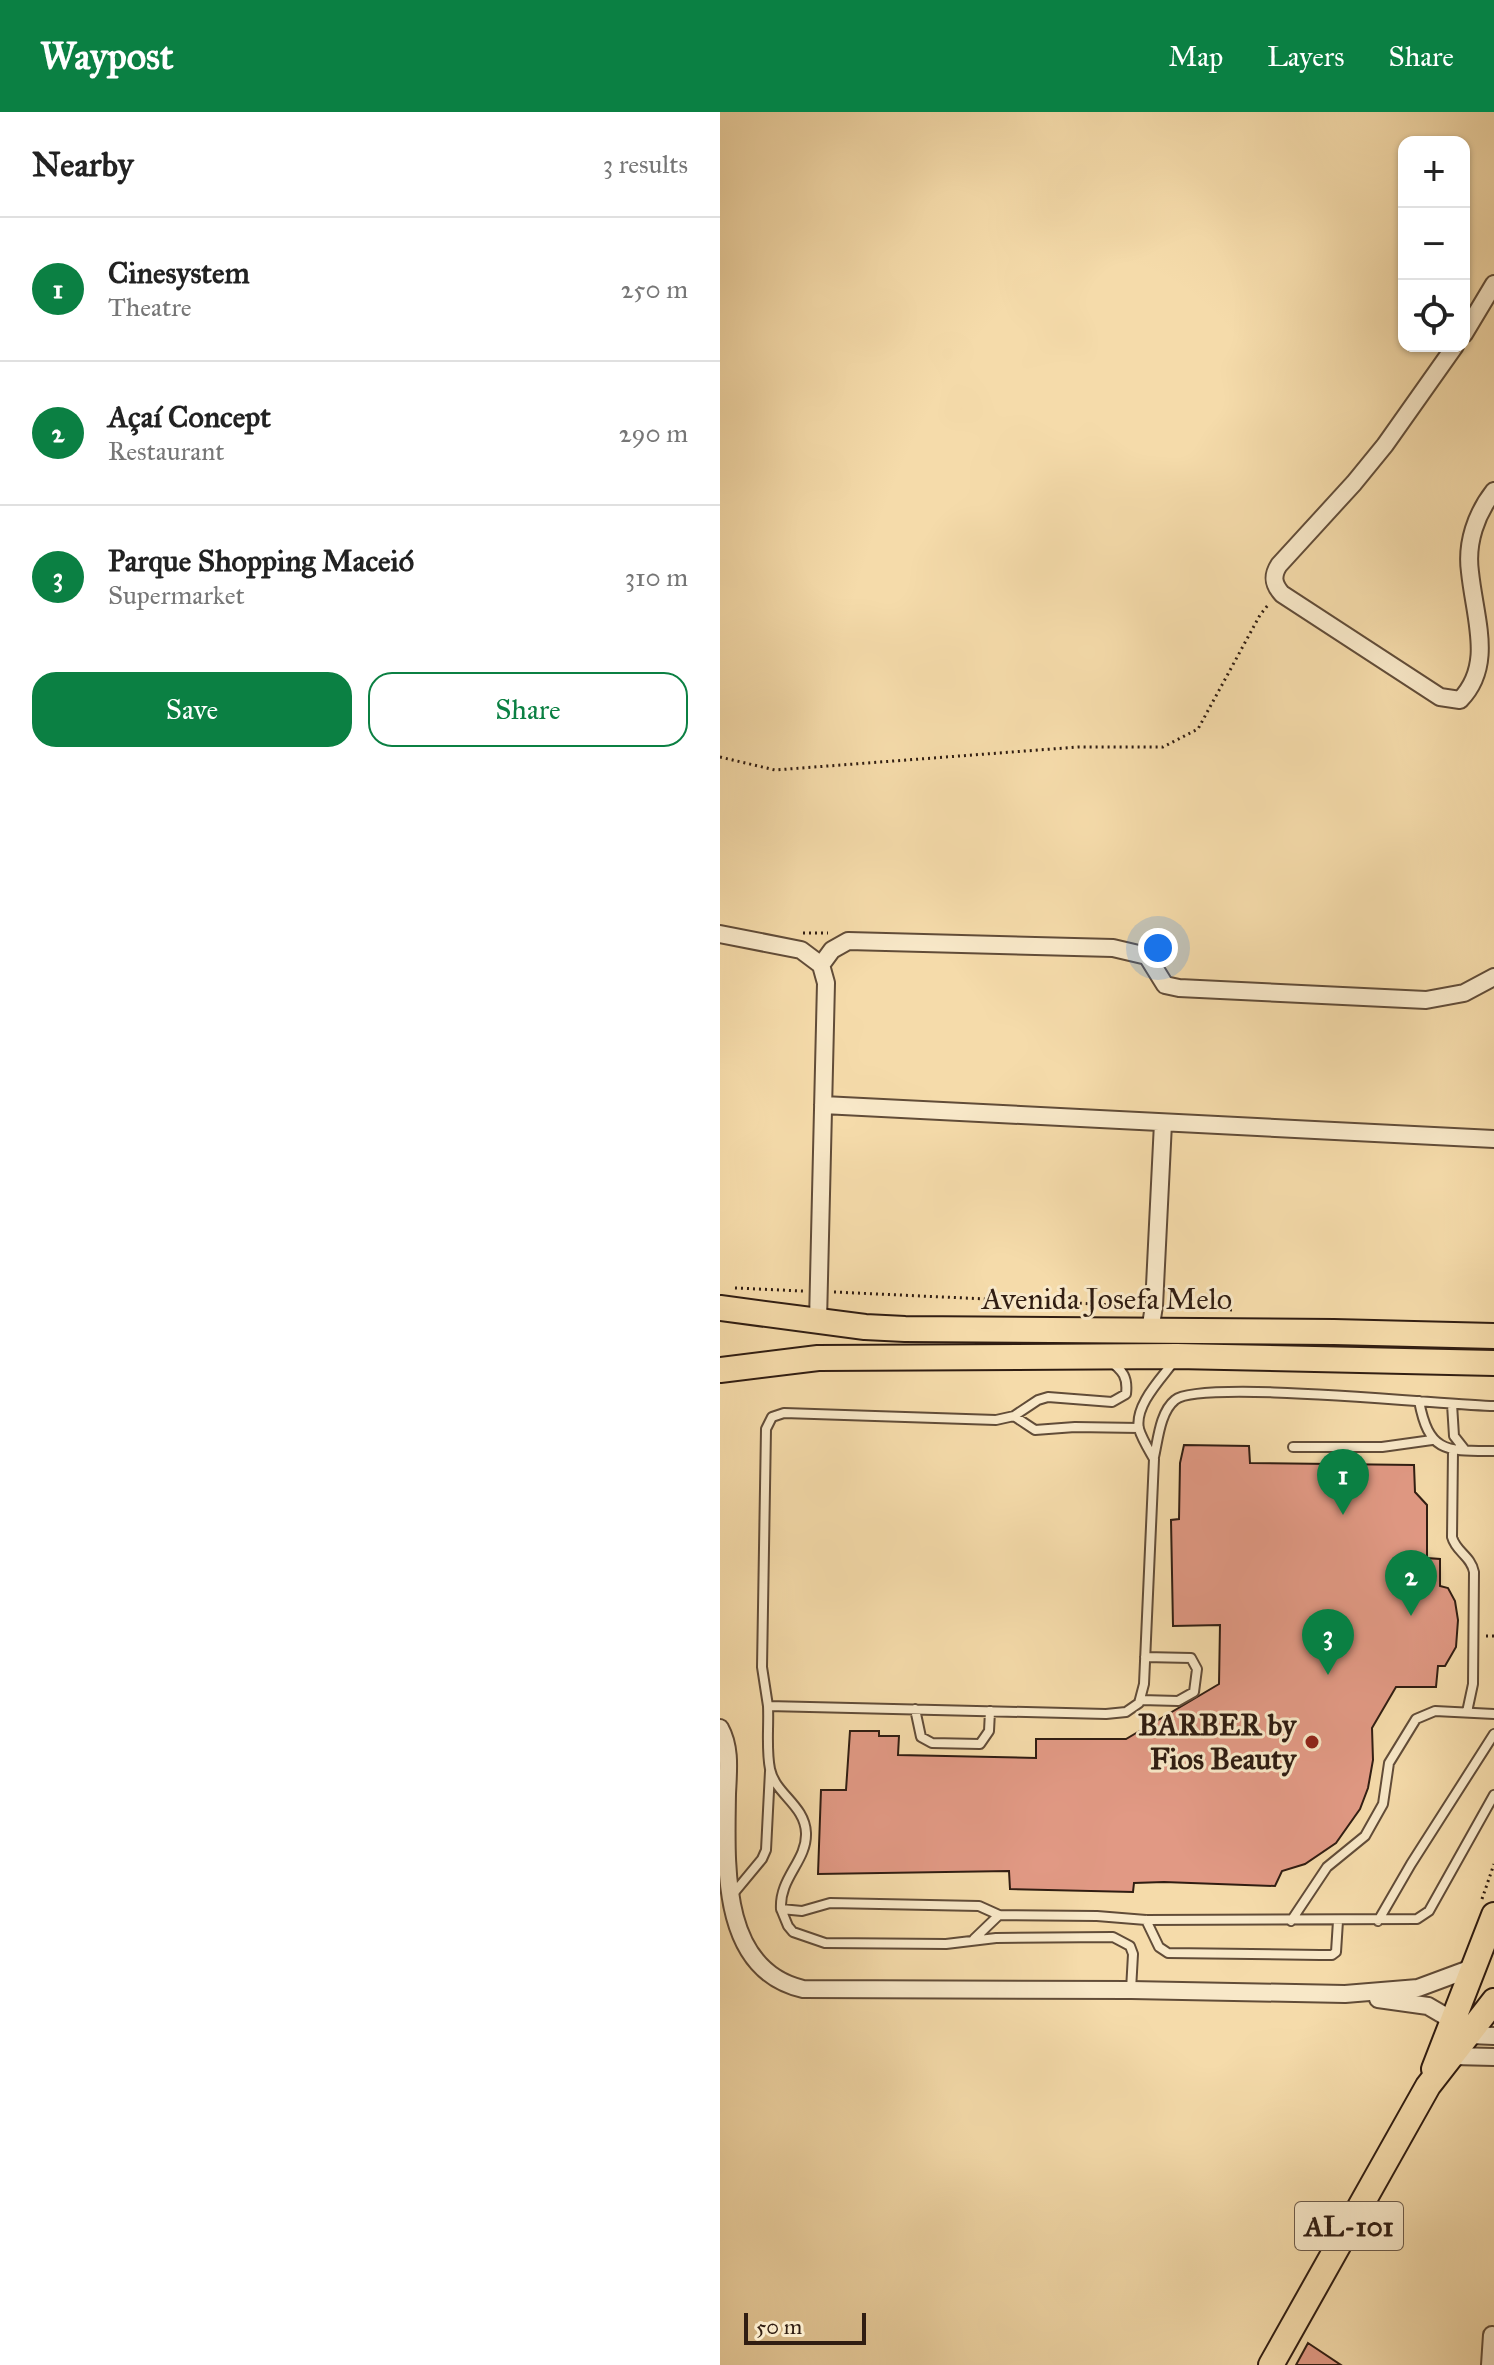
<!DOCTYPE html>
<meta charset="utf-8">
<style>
:root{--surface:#fff;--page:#f6f6f6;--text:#222;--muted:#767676;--line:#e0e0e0;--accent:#0b8043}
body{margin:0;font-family:"IM FELL Great Primer",serif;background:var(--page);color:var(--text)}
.controls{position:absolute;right:24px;top:24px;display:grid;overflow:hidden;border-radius:16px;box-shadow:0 2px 6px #0004}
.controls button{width:72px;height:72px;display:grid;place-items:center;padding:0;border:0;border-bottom:2px solid var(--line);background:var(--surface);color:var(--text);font:40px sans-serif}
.scale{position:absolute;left:24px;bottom:20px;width:122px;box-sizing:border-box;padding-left:8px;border:4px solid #301d12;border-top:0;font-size:22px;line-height:28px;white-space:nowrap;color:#301d12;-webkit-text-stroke:6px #f8e8c8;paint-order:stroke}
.you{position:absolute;left:438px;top:836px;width:28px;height:28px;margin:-20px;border:6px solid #fff;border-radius:50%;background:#1a73e8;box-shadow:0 0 0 12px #1a73e833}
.badge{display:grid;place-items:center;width:52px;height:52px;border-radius:50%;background:var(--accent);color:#fff;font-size:26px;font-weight:700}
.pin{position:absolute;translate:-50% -66px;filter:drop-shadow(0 2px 4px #0008)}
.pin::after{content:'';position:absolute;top:42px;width:28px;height:24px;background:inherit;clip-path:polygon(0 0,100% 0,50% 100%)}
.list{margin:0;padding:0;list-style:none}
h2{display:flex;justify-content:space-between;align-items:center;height:104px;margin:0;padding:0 32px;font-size:34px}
h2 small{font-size:26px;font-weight:400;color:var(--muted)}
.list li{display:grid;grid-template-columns:52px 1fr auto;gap:24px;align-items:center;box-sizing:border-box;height:144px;padding:0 32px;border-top:2px solid var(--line)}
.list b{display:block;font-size:30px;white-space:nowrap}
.list p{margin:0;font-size:26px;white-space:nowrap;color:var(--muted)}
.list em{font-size:26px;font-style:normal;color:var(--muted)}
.actions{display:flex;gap:16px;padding:24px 32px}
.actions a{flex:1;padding:18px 0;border:2px solid var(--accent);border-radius:24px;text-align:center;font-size:28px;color:var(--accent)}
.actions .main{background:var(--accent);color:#fff}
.icon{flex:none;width:44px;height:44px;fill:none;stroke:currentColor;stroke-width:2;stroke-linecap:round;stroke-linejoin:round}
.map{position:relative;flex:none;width:774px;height:2253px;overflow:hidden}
header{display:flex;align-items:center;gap:48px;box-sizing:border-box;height:112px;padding:0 40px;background:var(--accent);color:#fff}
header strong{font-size:38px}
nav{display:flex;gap:44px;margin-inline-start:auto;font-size:28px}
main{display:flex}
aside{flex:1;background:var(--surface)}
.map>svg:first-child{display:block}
.building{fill:#e19984;stroke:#301d12;stroke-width:2}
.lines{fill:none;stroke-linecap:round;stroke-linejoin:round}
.lane-casing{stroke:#614c38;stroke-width:12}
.street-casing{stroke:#614c38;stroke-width:20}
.primary-casing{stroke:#301d12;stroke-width:28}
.path{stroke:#301d12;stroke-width:3;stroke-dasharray:2 4;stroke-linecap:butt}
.lane{stroke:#f8e8c8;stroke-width:8}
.street{stroke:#f8e8c8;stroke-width:16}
.primary{stroke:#f5dbaa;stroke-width:24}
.poi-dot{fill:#8f2418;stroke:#f8e8c8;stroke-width:3}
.labels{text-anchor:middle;stroke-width:6;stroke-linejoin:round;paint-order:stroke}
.shield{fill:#f8e8c8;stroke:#6c5a49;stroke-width:2}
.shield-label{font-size:28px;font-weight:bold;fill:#301d12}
.street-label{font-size:30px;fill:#301d12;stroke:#f8e8c8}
.poi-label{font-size:30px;font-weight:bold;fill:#301d12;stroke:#f8e8c8;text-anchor:end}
</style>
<header>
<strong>Waypost</strong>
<nav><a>Map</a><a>Layers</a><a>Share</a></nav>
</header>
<main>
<aside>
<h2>Nearby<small>3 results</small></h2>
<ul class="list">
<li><span class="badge">1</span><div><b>Cinesystem</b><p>Theatre</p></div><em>250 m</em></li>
<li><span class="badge">2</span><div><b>Açaí Concept</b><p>Restaurant</p></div><em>290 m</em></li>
<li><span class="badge">3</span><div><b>Parque Shopping Maceió</b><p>Supermarket</p></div><em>310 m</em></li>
</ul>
<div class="actions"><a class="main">Save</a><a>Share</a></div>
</aside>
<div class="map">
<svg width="774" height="2253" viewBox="0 0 774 2253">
<rect width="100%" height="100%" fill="#f5dbaa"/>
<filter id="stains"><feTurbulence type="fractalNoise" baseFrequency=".0025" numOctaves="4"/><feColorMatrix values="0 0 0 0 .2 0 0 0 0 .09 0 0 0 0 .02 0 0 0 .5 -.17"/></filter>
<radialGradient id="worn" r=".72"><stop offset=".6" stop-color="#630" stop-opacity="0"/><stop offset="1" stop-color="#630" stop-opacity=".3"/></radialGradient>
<path class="building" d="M464,1333L529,1334L530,1351L694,1353L695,1380L707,1393V1446L720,1447V1474L728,1476L735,1489L738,1508L736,1535L725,1554H718L716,1575H676L652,1616L653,1648L648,1676L640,1697L616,1731L585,1752L562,1759L555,1774L444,1770L414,1771L413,1780L290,1777L289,1759L98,1762L101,1678H126L130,1619H159V1624H179L178,1643L316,1646V1627H406L499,1572L500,1513L453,1514L451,1408L459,1407L460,1351Z
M588,2231L621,2253H576Z"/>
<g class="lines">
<g class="lane-casing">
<path id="lane" d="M455,1248C442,1266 414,1293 419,1317C422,1327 429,1338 434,1347L424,1572L419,1591L406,1600L386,1602L48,1594C49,1614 46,1637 50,1657C55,1682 85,1693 86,1721C87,1749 59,1766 61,1797L82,1799L110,1791L259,1794L279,1803L377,1804L426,1808L697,1807L709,1799L774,1683
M699,1289C709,1341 726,1339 774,1339
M732,1292L734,1324L745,1338
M294,1304L315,1318L355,1315L419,1316
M573,1335H662L712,1328
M733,1339L732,1425C736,1440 751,1444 754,1460L753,1572L747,1600
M434,1345C438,1328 440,1300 455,1288C480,1267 726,1293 774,1294
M421,1588L458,1589L474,1580L477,1557L471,1546L425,1545
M48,1594L42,1555L46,1317L52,1305L64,1301L276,1308L294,1304L318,1288L328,1285L392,1290L406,1282C408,1265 403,1259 390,1249
M195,1597L201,1625L212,1631L260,1632L269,1619L270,1599
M13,1782L42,1747L46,1738L50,1659
M61,1797L68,1814L73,1820L105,1831L226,1832L276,1826L393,1825L410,1834L413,1842L411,1878
M426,1808L439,1835L448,1841L600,1843H612L616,1840L618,1809
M571,1809L607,1755L645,1724L663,1692L669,1651L696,1607L715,1599L774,1602
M658,1809L691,1752L774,1622
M254,1827L279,1803"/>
</g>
<g class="street-casing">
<path id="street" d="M744,222L774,172
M735,234L665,333L634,371L559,453C552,464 553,472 562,482L720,585L740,588C774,553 755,508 750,460C746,431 756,402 774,379
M0,822L81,838L101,853L106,871L98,1209
M101,853L112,838L128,829L393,836L427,844L445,873L459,876L706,888L744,881L774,865
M103,993L774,1027
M430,1219L434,1194L443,1011
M0,1616C11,1636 8,1659 7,1682C6,1754 0,1858 83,1877L411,1878L625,1882L698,1876L752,1856
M658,1887L708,1894L732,1908
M750,1923L774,1924
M733,1944L774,1945
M770,2253L772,2223"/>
</g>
<g class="primary-casing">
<path id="primary" d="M0,1196L145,1215L185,1217L614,1220L774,1224
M0,1258L98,1246L457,1244L774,1251
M714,1957L774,1803
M551,2253L708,1974L774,1889"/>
</g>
<path class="path" d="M0,645L55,658L358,635H443L478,617L540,503L548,493
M83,821H108
M15,1176L83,1179
M114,1180L419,1194
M450,1195L514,1198
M766,1524H774
M762,1787L774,1752"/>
<use href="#lane" class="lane"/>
<use href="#street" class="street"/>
<use href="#primary" class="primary"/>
</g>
<circle class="poi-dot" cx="592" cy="1630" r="8"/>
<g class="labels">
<rect class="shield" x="575" y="2090" width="108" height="48" rx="6"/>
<g class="shield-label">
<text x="629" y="2124">AL-101</text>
</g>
<g class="street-label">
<text x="387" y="1197">Avenida Josefa Melo</text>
</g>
<g class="poi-label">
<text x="576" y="1623">BARBER by<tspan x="576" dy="34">Fios Beauty</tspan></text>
</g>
</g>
<rect width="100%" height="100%" filter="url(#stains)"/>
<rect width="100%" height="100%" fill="url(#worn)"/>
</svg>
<div class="controls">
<button>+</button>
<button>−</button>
<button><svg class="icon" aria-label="locate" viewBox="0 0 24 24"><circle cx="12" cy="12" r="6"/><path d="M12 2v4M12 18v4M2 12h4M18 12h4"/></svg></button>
</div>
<div class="scale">50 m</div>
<div class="you"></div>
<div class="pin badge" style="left:623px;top:1403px">1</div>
<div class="pin badge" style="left:691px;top:1504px">2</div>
<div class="pin badge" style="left:608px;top:1563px">3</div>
</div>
</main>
